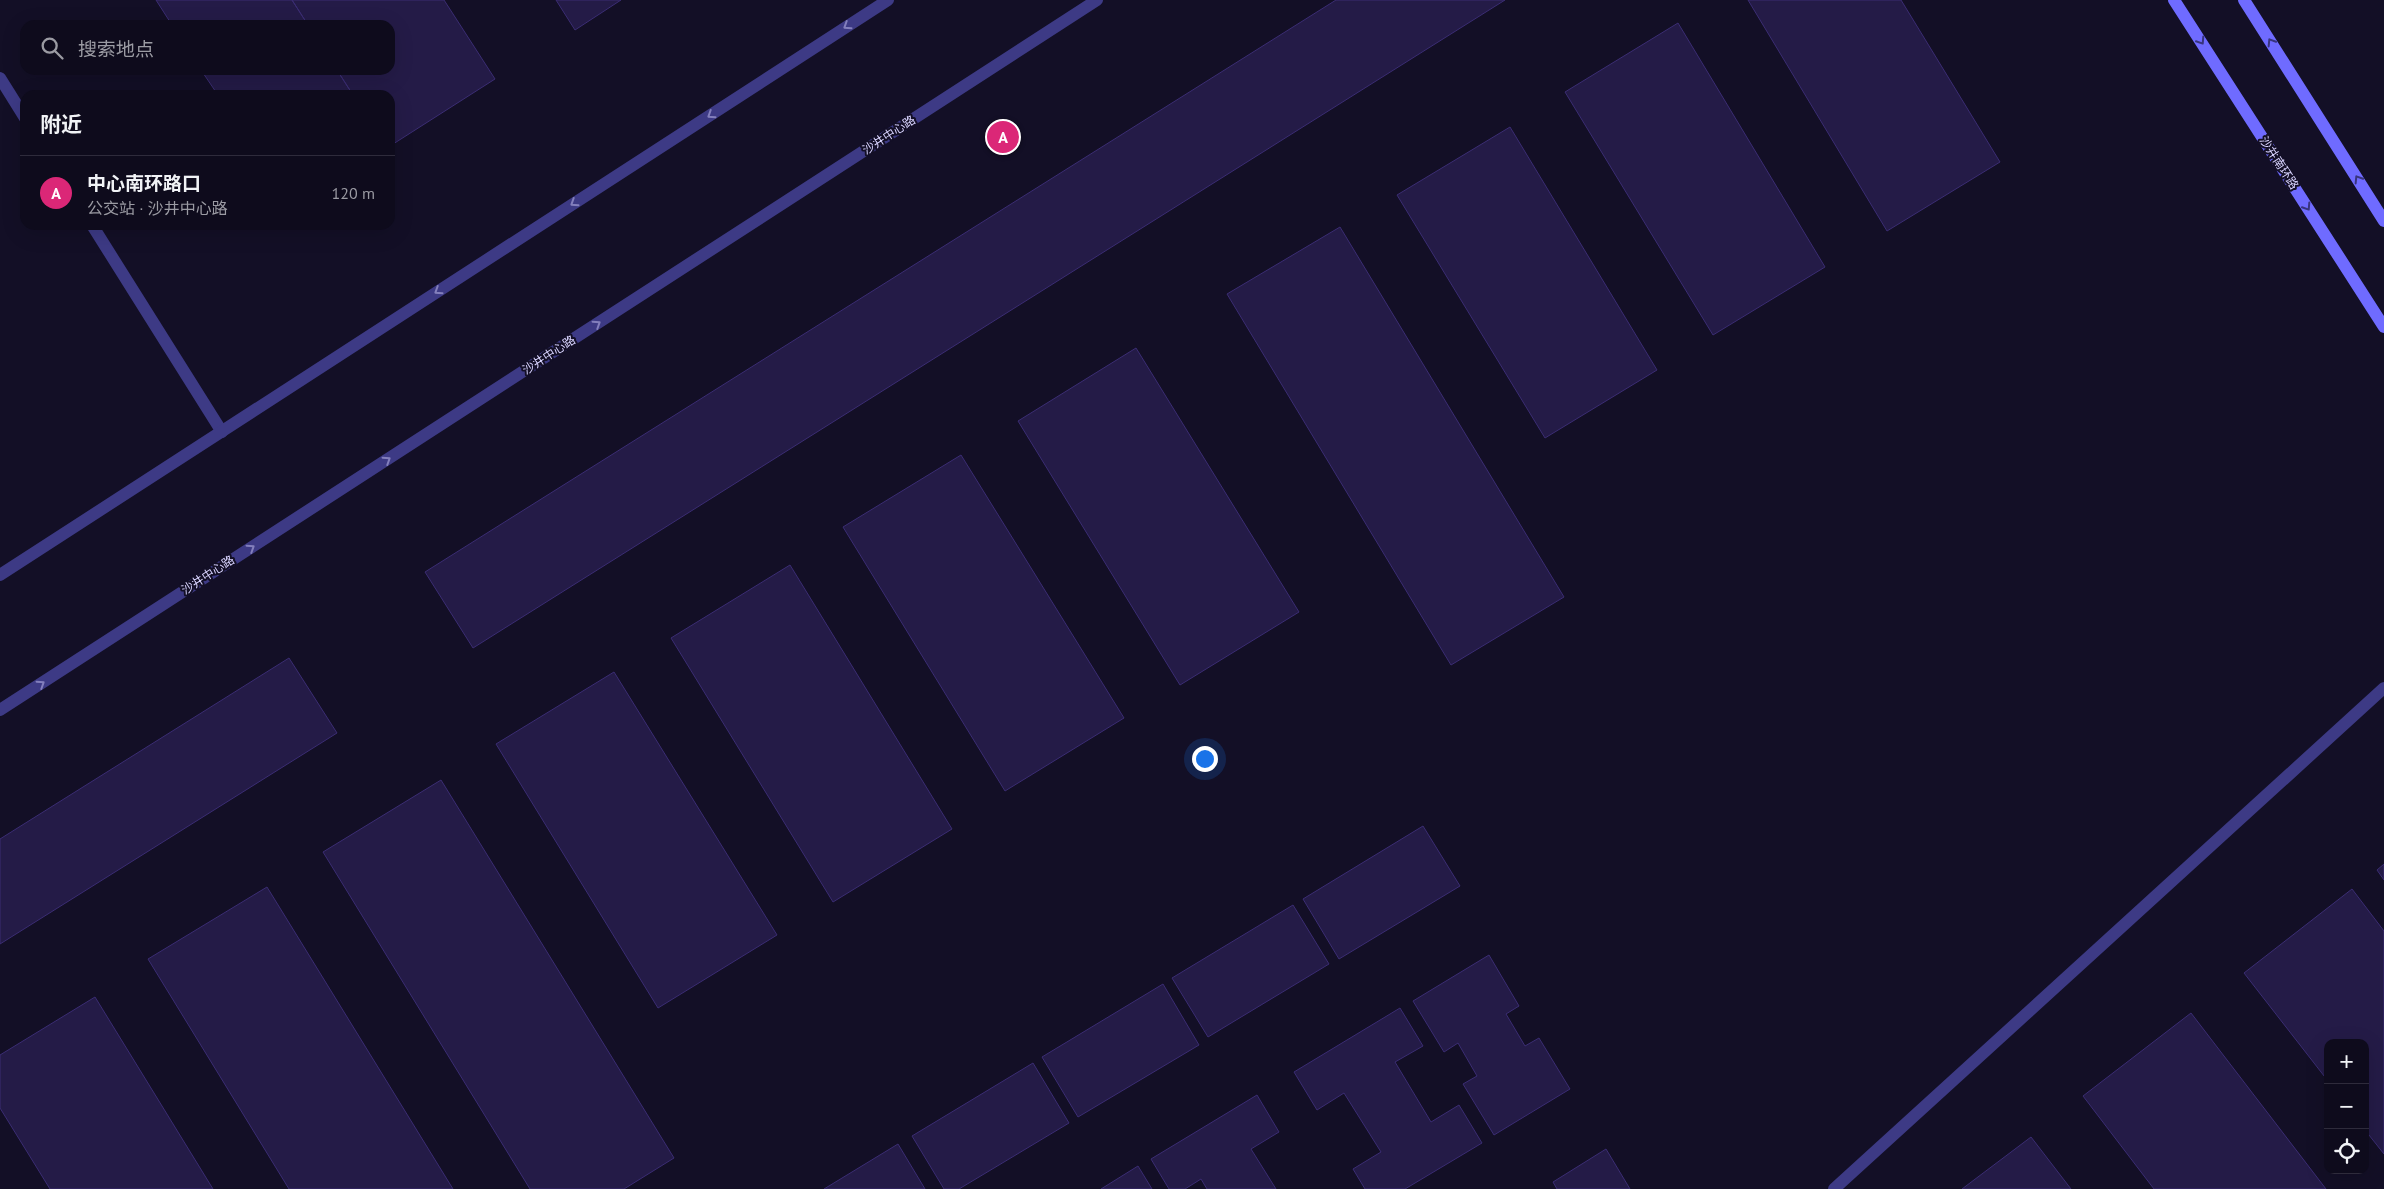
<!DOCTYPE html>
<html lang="zh">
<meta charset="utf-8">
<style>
:root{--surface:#0e0b1c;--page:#171425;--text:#f1f3f6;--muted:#9b9ba3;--line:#2e2b3b;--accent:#db2777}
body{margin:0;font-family:"PT Sans","Noto Sans SC",sans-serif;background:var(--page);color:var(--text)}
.controls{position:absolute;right:15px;bottom:15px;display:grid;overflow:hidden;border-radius:10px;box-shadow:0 5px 20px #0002}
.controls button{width:45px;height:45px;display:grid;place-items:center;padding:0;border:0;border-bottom:1px solid var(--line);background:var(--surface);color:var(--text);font:25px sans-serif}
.you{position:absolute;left:1204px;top:758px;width:18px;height:18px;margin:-12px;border:4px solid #fff;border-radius:50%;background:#1a73e8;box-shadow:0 0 0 8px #1a73e833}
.badge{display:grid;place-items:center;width:32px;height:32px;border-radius:50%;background:var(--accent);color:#fff;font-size:16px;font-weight:700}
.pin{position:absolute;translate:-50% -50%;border:2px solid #fff;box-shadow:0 1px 5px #0006}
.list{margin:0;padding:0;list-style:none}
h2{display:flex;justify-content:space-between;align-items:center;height:65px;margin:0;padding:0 20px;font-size:21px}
h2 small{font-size:16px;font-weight:400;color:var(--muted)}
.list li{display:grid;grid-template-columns:32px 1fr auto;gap:15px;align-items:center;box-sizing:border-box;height:75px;padding:0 20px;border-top:1px solid var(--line)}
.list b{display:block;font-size:19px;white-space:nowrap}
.list p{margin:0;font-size:16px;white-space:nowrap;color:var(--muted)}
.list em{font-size:16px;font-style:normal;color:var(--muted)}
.icon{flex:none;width:28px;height:28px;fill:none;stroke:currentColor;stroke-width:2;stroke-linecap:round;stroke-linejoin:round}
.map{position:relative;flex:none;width:2384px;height:1189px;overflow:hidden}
.search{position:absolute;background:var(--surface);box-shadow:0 5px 20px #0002;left:20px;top:20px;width:375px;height:55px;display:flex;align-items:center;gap:12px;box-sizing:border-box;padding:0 18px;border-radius:15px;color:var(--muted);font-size:19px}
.panel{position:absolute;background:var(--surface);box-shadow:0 5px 20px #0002;left:20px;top:90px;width:375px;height:140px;border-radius:15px}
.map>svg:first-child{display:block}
.building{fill:#241b47;stroke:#3b2d73}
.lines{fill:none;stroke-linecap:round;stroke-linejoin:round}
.minor{stroke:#3d3a85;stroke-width:12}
.tertiary{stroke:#3d3a85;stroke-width:12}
.secondary{stroke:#6f6bff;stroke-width:12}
.oneway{stroke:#837fbc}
.oneway2{stroke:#38347d}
.labels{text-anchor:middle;stroke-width:4;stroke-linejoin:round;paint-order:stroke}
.street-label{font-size:12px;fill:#d9d4ff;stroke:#130f26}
</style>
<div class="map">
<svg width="2384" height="1189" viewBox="0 0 2384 1189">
<rect width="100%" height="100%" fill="#130f26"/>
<path class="building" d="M156,0H292L308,25H172Z
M292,0H444L495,79L390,146V95H353L337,70H390V25H308Z
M556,0H621L575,30Z
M1336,0H1505L473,648L425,572Z
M1748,0H1901L2000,162L1887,231Z
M1678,23L1825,267L1713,335L1565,92Z
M201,70H337L353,95H218Z
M1510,127L1657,370L1545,438L1397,195Z
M1340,227L1564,597L1451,665L1227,294Z
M1136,348L1299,612L1180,685L1018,421Z
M961,455L1124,718L1005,791L843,527Z
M790,565L952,829L833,902L671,638Z
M289,658L337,733L0,944V839Z
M614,672L777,935L658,1008L496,744Z
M441,780L674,1158L624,1189H530L323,852Z
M1423,826L1460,886L1339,959L1303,899Z
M2384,864V880L2377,870Z
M267,887L453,1189H289L148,959Z
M2352,889L2384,931V1154L2365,1130V1043H2328V1081L2244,973Z
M1293,905L1329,964L1208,1037L1172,978Z
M1489,955L1519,1006L1506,1014L1525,1046L1539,1038L1570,1089L1494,1135L1463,1084L1477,1076L1458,1043L1444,1052L1413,1001Z
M1163,984L1199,1045L1078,1117L1042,1057Z
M95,997L213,1189H50L0,1108V1055Z
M1400,1008L1423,1046L1395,1062L1431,1122L1459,1105L1482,1143L1405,1189H1365L1353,1169L1381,1152L1344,1093L1317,1110L1294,1072Z
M2191,1013L2326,1189H2154L2083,1096Z
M1033,1063L1069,1123L959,1189H944L912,1136Z
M1257,1095L1279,1132L1251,1149L1276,1189H1207L1201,1179L1185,1189H1169L1151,1159Z
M2031,1137L2071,1189H1962Z
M898,1144L925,1189H824Z
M1606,1149L1630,1189H1557L1553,1182Z
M1138,1166L1152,1189H1101Z"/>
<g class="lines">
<path class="minor" d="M0,78L25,118
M92,225L222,432
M1834,1189L2384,688"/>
<path class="tertiary" d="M0,575L888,0
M0,710L1097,0"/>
<path class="secondary" d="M2174,0L2384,327
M2244,0L2384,221"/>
</g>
<defs><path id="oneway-chevron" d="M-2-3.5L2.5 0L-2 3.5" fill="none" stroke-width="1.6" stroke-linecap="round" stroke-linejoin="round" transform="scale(1.25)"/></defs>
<g class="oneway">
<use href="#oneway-chevron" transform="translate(847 26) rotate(147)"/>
<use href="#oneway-chevron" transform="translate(711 115) rotate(147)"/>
<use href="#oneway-chevron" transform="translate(574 203) rotate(147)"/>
<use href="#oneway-chevron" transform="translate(438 291) rotate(147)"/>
<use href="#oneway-chevron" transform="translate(597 324) rotate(-33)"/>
<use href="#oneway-chevron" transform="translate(387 460) rotate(-33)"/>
<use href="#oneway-chevron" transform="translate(251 548) rotate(-33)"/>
<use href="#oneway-chevron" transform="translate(41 684) rotate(-33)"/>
</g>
<g class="oneway2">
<use href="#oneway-chevron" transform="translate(2201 41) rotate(57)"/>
<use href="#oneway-chevron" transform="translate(2271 42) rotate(-122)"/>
<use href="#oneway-chevron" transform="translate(2358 179) rotate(-122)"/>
<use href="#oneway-chevron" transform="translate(2307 207) rotate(57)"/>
</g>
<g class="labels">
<g class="street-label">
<text transform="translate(889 135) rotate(-33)" y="4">沙井中心路</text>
<text transform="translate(2279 163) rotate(57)" y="4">沙井南环路</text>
<text transform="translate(549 355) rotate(-33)" y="4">沙井中心路</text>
<text transform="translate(208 575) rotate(-33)" y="4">沙井中心路</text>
</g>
</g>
</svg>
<div class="controls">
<button>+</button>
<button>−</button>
<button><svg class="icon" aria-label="locate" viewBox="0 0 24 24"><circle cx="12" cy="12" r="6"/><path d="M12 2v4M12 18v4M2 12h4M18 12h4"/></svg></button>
</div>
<div class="you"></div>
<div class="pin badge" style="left:1003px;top:137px">A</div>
<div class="search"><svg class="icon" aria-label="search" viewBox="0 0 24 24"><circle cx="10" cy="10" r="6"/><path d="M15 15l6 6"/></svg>搜索地点</div>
<section class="panel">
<h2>附近<small></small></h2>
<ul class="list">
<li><span class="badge">A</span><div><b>中心南环路口</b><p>公交站 · 沙井中心路</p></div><em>120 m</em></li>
</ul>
</section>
</div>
